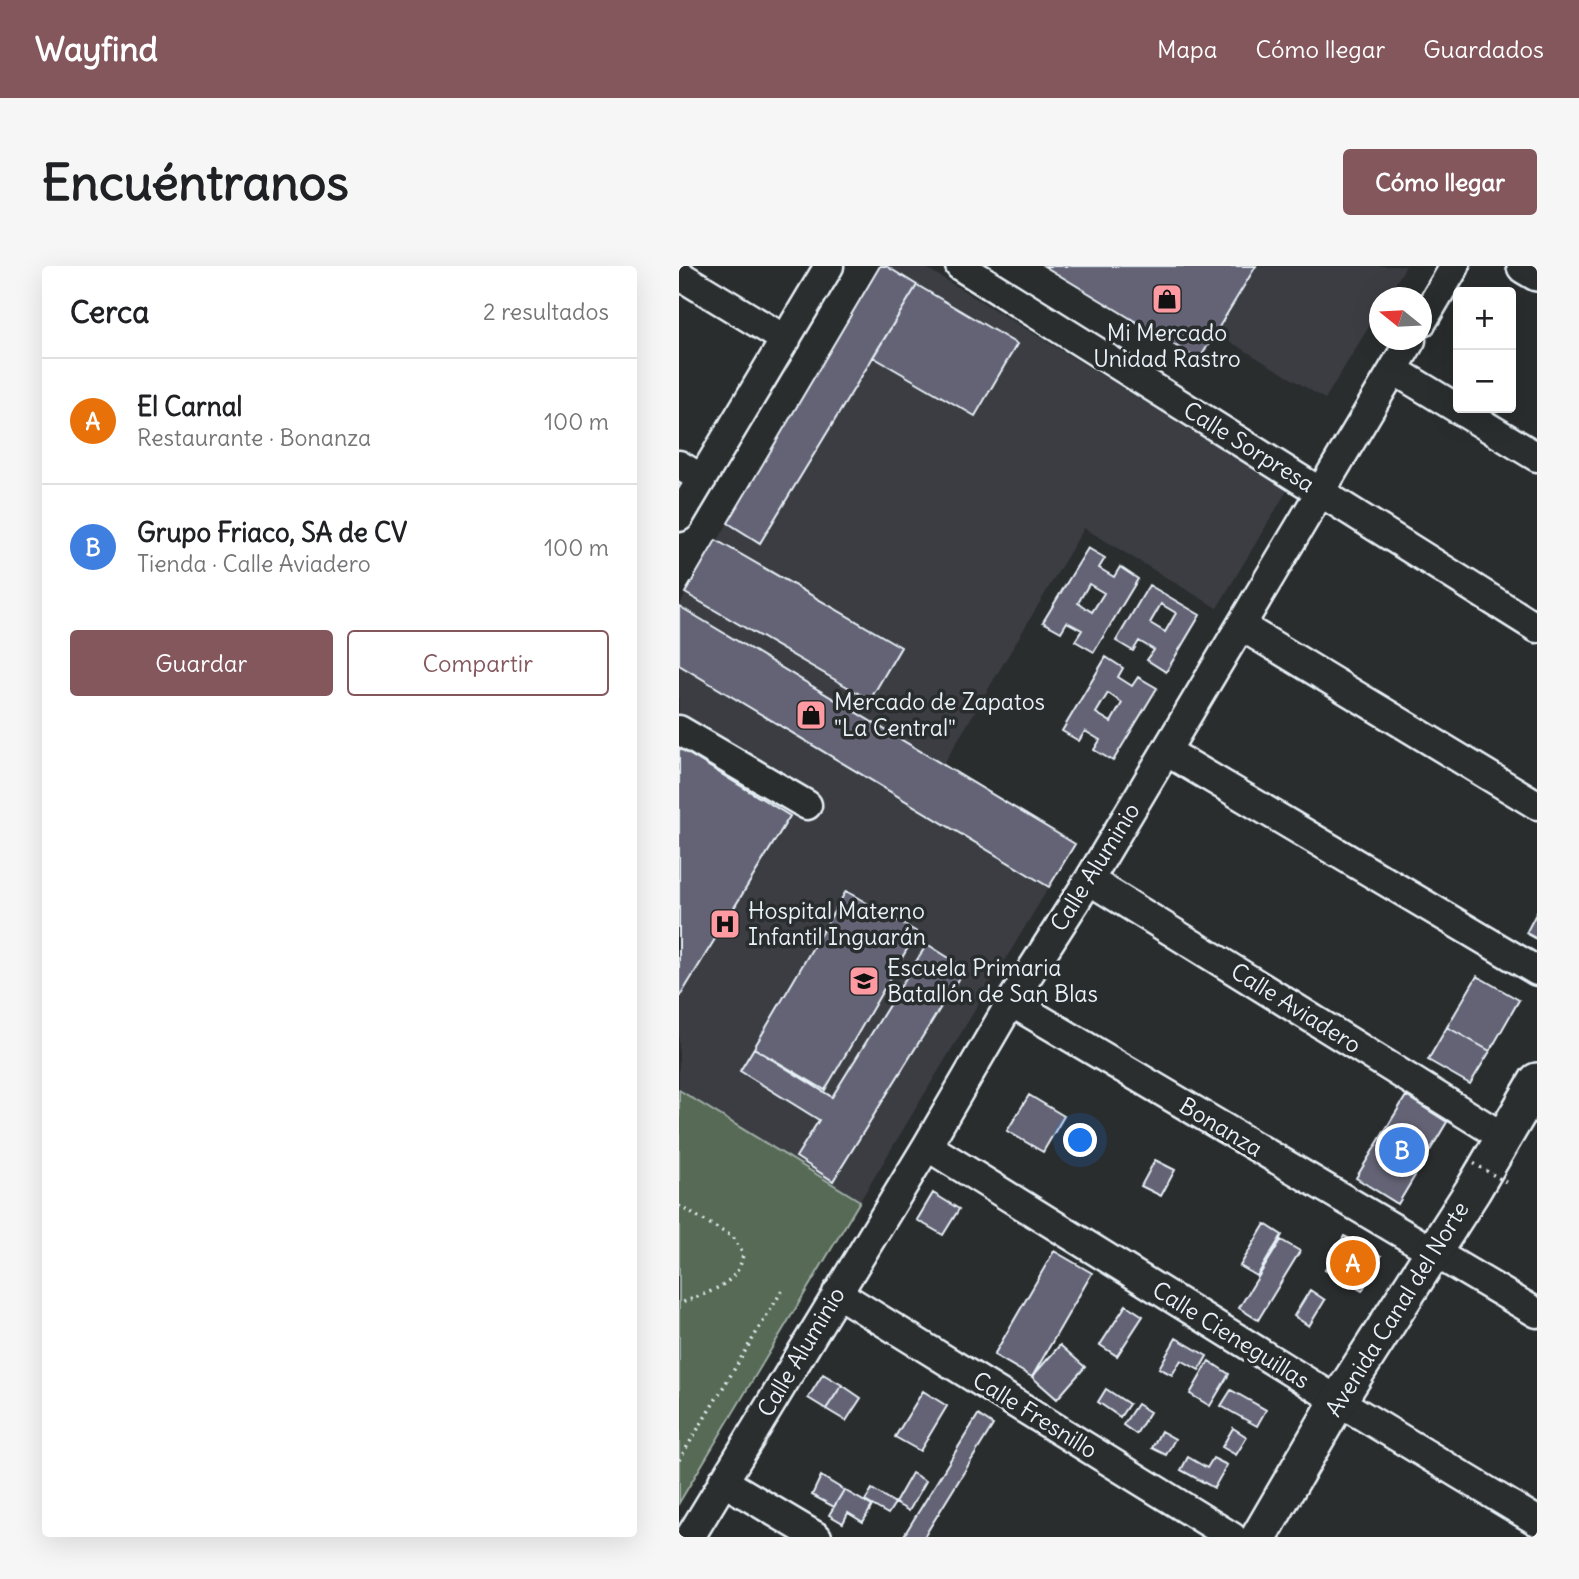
<!DOCTYPE html>
<html lang="es">
<meta charset="utf-8">
<style>
:root{--surface:#fff;--page:#f6f6f6;--text:#202124;--muted:#757577;--line:#e0e0e0;--accent:#84575d}
body{margin:0;font-family:Delius,sans-serif;background:var(--page);color:var(--text)}
.controls{position:absolute;right:21px;top:21px;display:grid;overflow:hidden;border-radius:7px;box-shadow:0 7px 28px #0002}
.controls button{width:63px;height:63px;display:grid;place-items:center;padding:0;border:0;border-bottom:2px solid var(--line);background:var(--surface);color:var(--text);font:35px sans-serif}
.compass{position:absolute;left:690px;top:21px;width:63px;height:63px;border-radius:50%;background:var(--surface);box-shadow:0 7px 28px #0002;rotate:288deg}
.you{position:absolute;left:402px;top:875px;width:24px;height:24px;margin:-18px;border:5px solid #fff;border-radius:50%;background:#1a73e8;box-shadow:0 0 0 10px #1a73e833}
.badge{display:grid;place-items:center;width:46px;height:46px;border-radius:50%;background:var(--accent);color:#fff;font-size:23px;font-weight:700}
.pin{position:absolute;translate:-50% -50%;border:4px solid #fff;box-shadow:0 2px 7px #0006}
.list{margin:0;padding:0;list-style:none}
h2{display:flex;justify-content:space-between;align-items:center;height:91px;margin:0;padding:0 28px;font-size:30px}
h2 small{font-size:23px;font-weight:400;color:var(--muted)}
.list li{display:grid;grid-template-columns:46px 1fr auto;gap:21px;align-items:center;box-sizing:border-box;height:126px;padding:0 28px;border-top:2px solid var(--line)}
.list b{display:block;font-size:26px;white-space:nowrap}
.list p{margin:0;font-size:23px;white-space:nowrap;color:var(--muted)}
.list em{font-size:23px;font-style:normal;color:var(--muted)}
.actions{display:flex;gap:14px;padding:21px 28px}
.actions a{flex:1;padding:16px 0;border:2px solid var(--accent);border-radius:7px;text-align:center;font-size:24px;color:var(--accent)}
.actions .main{background:var(--accent);color:#fff}
.map{position:relative;flex:none;width:858px;height:1271px;overflow:hidden;border-radius:7px}
header{display:flex;align-items:center;gap:42px;box-sizing:border-box;height:98px;padding:0 35px;background:var(--accent);color:#fff}
header strong{font-size:33px}
nav{display:flex;gap:38px;margin-inline-start:auto;font-size:24px}
.intro{display:flex;align-items:center;justify-content:space-between;box-sizing:border-box;height:168px;padding:0 42px}
h1{margin:0;font-size:49px}
.button{padding:18px 32px;border-radius:7px;background:var(--accent);color:#fff;font-size:24px;font-weight:700}
main{display:flex;gap:42px;padding:0 42px}
aside{flex:1;background:var(--surface);border-radius:7px;box-shadow:0 7px 28px #0002}
.map>svg:first-child{display:block}
.built{fill:#3b3d43}
.green{fill:#566a54;stroke:#9faea6;stroke-width:2}
.building{fill:#636375;stroke:#e8f1f8;stroke-width:2;fill-rule:evenodd}
.lines{fill:none;stroke-linecap:round;stroke-linejoin:round}
.minor-casing{stroke:#e8f1f8;stroke-width:33}
.major-casing{stroke:#e8f1f8;stroke-width:40}
.path{stroke:#e8f1f8;stroke-width:3.5;stroke-dasharray:2 5;stroke-linecap:butt}
.minor{stroke:#2a2d2e;stroke-width:28}
.major{stroke:#2a2d2e;stroke-width:35}
.path-bridge{stroke:#e8f1f8;stroke-width:3.5;stroke-dasharray:2 5;stroke-linecap:butt}
.labels{text-anchor:middle;stroke-width:7;stroke-linejoin:round;paint-order:stroke}
.poi-label{font-size:23px;fill:#e8f1f8;stroke:#2a2d2e;text-anchor:start}
.street-label{font-size:23px;fill:#e8f1f8;stroke:#2a2d2e}
</style>
<header>
<strong>Wayfind</strong>
<nav><a>Mapa</a><a>Cómo llegar</a><a>Guardados</a></nav>
</header>
<div class="intro"><h1>Encuéntranos</h1><a class="button">Cómo llegar</a></div>
<main>
<aside>
<h2>Cerca<small>2 resultados</small></h2>
<ul class="list">
<li><span class="badge" style="background:#e8710a">A</span><div><b>El Carnal</b><p>Restaurante · Bonanza</p></div><em>100 m</em></li>
<li><span class="badge" style="background:#3f7fe0">B</span><div><b>Grupo Friaco, SA de CV</b><p>Tienda · Calle Aviadero</p></div><em>100 m</em></li>
</ul>
<div class="actions"><a class="main">Guardar</a><a>Compartir</a></div>
</aside>
<div class="map">
<svg width="858" height="1271" viewBox="0 0 858 1271">
<rect width="100%" height="100%" fill="#2a2d2e"/>
<filter id="ink" filterUnits="userSpaceOnUse"><feTurbulence type="fractalNoise" baseFrequency=".0143" numOctaves="2"/><feDisplacementMap in="SourceGraphic" scale="14" xChannelSelector="R" yChannelSelector="G"/><feConvolveMatrix kernelMatrix="1 2 1 2 8 2 1 2 1" color-interpolation-filters="sRGB"/></filter>
<g filter="url(#ink)">
<path class="built" d="M201,0H244L609,223L538,342L405,262L264,499L0,340Z
M577,0H727L708,31L701,32L700,44L646,133L537,67Z
M0,399L370,621L181,935L0,824Z"/>
<path class="green" d="M0,824L181,935L0,1237Z"/>
<path class="building" d="M201,0H207L238,19L81,277L49,257Z
M365,0H577L520,94Z
M238,19L338,78L296,150L194,91Z
M37,274L222,381L191,434L6,327Z
M409,282L426,292L420,302L435,311L441,301L459,313L415,386L396,375L403,364L388,356L382,366L364,356ZM410,318L425,327L413,346L399,337Z
M470,319L521,349L487,406L468,394L475,384L460,375L454,385L437,375ZM482,338L497,347L486,366L471,357Z
M0,340L396,578L370,621L0,399Z
M427,391L444,402L439,411L453,420L459,411L478,422L434,495L415,484L421,474L406,465L400,475L383,465ZM429,427L443,437L432,456L417,447Z
M0,482L111,550L0,732Z
M167,625L238,666L146,824L75,782Z
M858,646V673L847,667Z
M248,678L286,702L154,915L117,891L140,854L61,805L75,782L153,831Z
M798,710L840,734L811,785L768,761Z
M768,761L811,785L791,818L749,794Z
M350,829L385,850L364,886L328,865Z
M727,830L768,856L719,938L677,912Z
M476,894L496,904L482,930L462,920Z
M254,927L280,943L264,969L238,954Z
M586,958L603,969L578,1010L561,1000Z
M665,970L702,990L683,1025L646,1004Z
M602,974L621,985L579,1054L560,1042Z
M375,985L413,1007L353,1111L315,1089Z
M631,1024L646,1034L630,1060L615,1050Z
M447,1039L464,1050L438,1090L421,1079Z
M497,1072L528,1090L520,1104L502,1094L493,1109L480,1102Z
M381,1079L406,1101L378,1133L353,1111Z
M530,1095L550,1108L531,1140L511,1128Z
M144,1108L163,1119L147,1143L129,1132Z
M163,1119L182,1132L167,1155L147,1143Z
M427,1123L450,1138L441,1151L419,1136Z
M552,1124L587,1144L578,1160L542,1140Z
M244,1125L268,1140L241,1185L216,1171Z
M458,1138L471,1146L457,1168L444,1159Z
M299,1149L314,1159L245,1271H224Z
M554,1162L568,1171L557,1189L543,1181Z
M482,1165L496,1173L487,1189L473,1182Z
M509,1191L528,1202L534,1192L548,1199L535,1222L502,1204Z
M233,1207L247,1215L230,1245L216,1237Z
M142,1210L165,1224L155,1241L133,1229Z
M193,1223L216,1237L209,1248L186,1235Z
M165,1224L193,1240L184,1256L169,1247L164,1257L150,1249Z"/>
<g class="lines">
<g class="minor-casing">
<path id="minor" d="M281,0L858,362
M0,9L107,74
M743,56L776,0
M715,104L858,191
M0,199L23,213
M0,251L150,0
M562,360L858,539
M0,464L128,539
M487,485L858,705
M410,614L824,871
M332,736L858,1047
M248,880L659,1135L858,1255
M158,1027L553,1271
M44,1215L138,1271
M11,1271L248,880L332,736L410,614L732,74"/>
</g>
<g class="major-casing">
<path id="major" d="M846,0L858,7
M580,1271L659,1135L794,924L858,815"/>
</g>
<path class="path" d="M0,940L54,971L64,988C60,1020 26,1027 0,1038
M0,1194L104,1023"/>
<use href="#minor" class="minor"/>
<use href="#major" class="major"/>
<path class="path-bridge" d="M789,894L830,918"/>
</g>
</g>
<defs>
<g id="shop-square" transform="scale(1.575)"><rect x="-9" y="-9" width="18" height="18" rx="4" fill="#ff9aa2" stroke="#2a2d2e"/><path d="M-5-2.5h2.3a2.7 3.5 0 0 1 5.4 0H5L5.5 6h-11ZM-1.5-2.5h3a1.5 2.3 0 0 0-3 0Z" fill="#111"/></g>
<g id="hospital-square" transform="scale(1.575)"><rect x="-9" y="-9" width="18" height="18" rx="4" fill="#ff9aa2" stroke="#2a2d2e"/><path d="M-5-5h3v3.5h4V-5h3V5h-3V1.5h-4V5h-3Z" fill="#111"/></g>
<g id="school-square" transform="scale(1.575)"><rect x="-9" y="-9" width="18" height="18" rx="4" fill="#ff9aa2" stroke="#2a2d2e"/><path d="M0-5L7-2L0 1L-7-2ZM-4 1L0 2.5L4 1V4Q0 6-4 4Z" fill="#111"/></g>
</defs>
<g fill-rule="evenodd">
<use href="#shop-square" x="488" y="33"/>
<use href="#shop-square" x="132" y="449"/>
<use href="#hospital-square" x="46" y="658"/>
<use href="#school-square" x="185" y="715"/>
</g>
<g class="labels">
<g class="poi-label">
<text x="488" y="75" text-anchor="middle">Mi Mercado<tspan x="488" dy="26">Unidad Rastro</tspan></text>
<text x="155" y="444">Mercado de Zapatos<tspan x="155" dy="26">"La Central"</tspan></text>
<text x="69" y="653">Hospital Materno<tspan x="69" dy="26">Infantil Inguarán</tspan></text>
<text x="208" y="710">Escuela Primaria<tspan x="208" dy="26">Batallón de San Blas</tspan></text>
</g>
<g class="street-label">
<text transform="translate(570 181) rotate(32)" y="8">Calle Sorpresa</text>
<text transform="translate(416 601) rotate(-58)" y="8">Calle Aluminio</text>
<text transform="translate(617 742) rotate(32)" y="8">Calle Aviadero</text>
<text transform="translate(542 861) rotate(31)" y="8">Bonanza</text>
<text transform="translate(718 1043) rotate(-58)" y="8">Avenida Canal del Norte</text>
<text transform="translate(552 1069) rotate(32)" y="8">Calle Cieneguillas</text>
<text transform="translate(122 1086) rotate(-59)" y="8">Calle Aluminio</text>
<text transform="translate(356 1149) rotate(32)" y="8">Calle Fresnillo</text>
</g>
</g>
</svg>
<div class="controls">
<button>+</button>
<button>−</button>
</div>
<svg class="compass" viewBox="-18 -18 36 36"><path d="M0-13l5 13h-10z" fill="#e53935"/><path d="M0 13l5-13h-10z" fill="#757577"/></svg>
<div class="you"></div>
<div class="pin badge" style="left:674px;top:997px;background:#e8710a">A</div>
<div class="pin badge" style="left:723px;top:884px;background:#3f7fe0">B</div>
</div>
</main>
